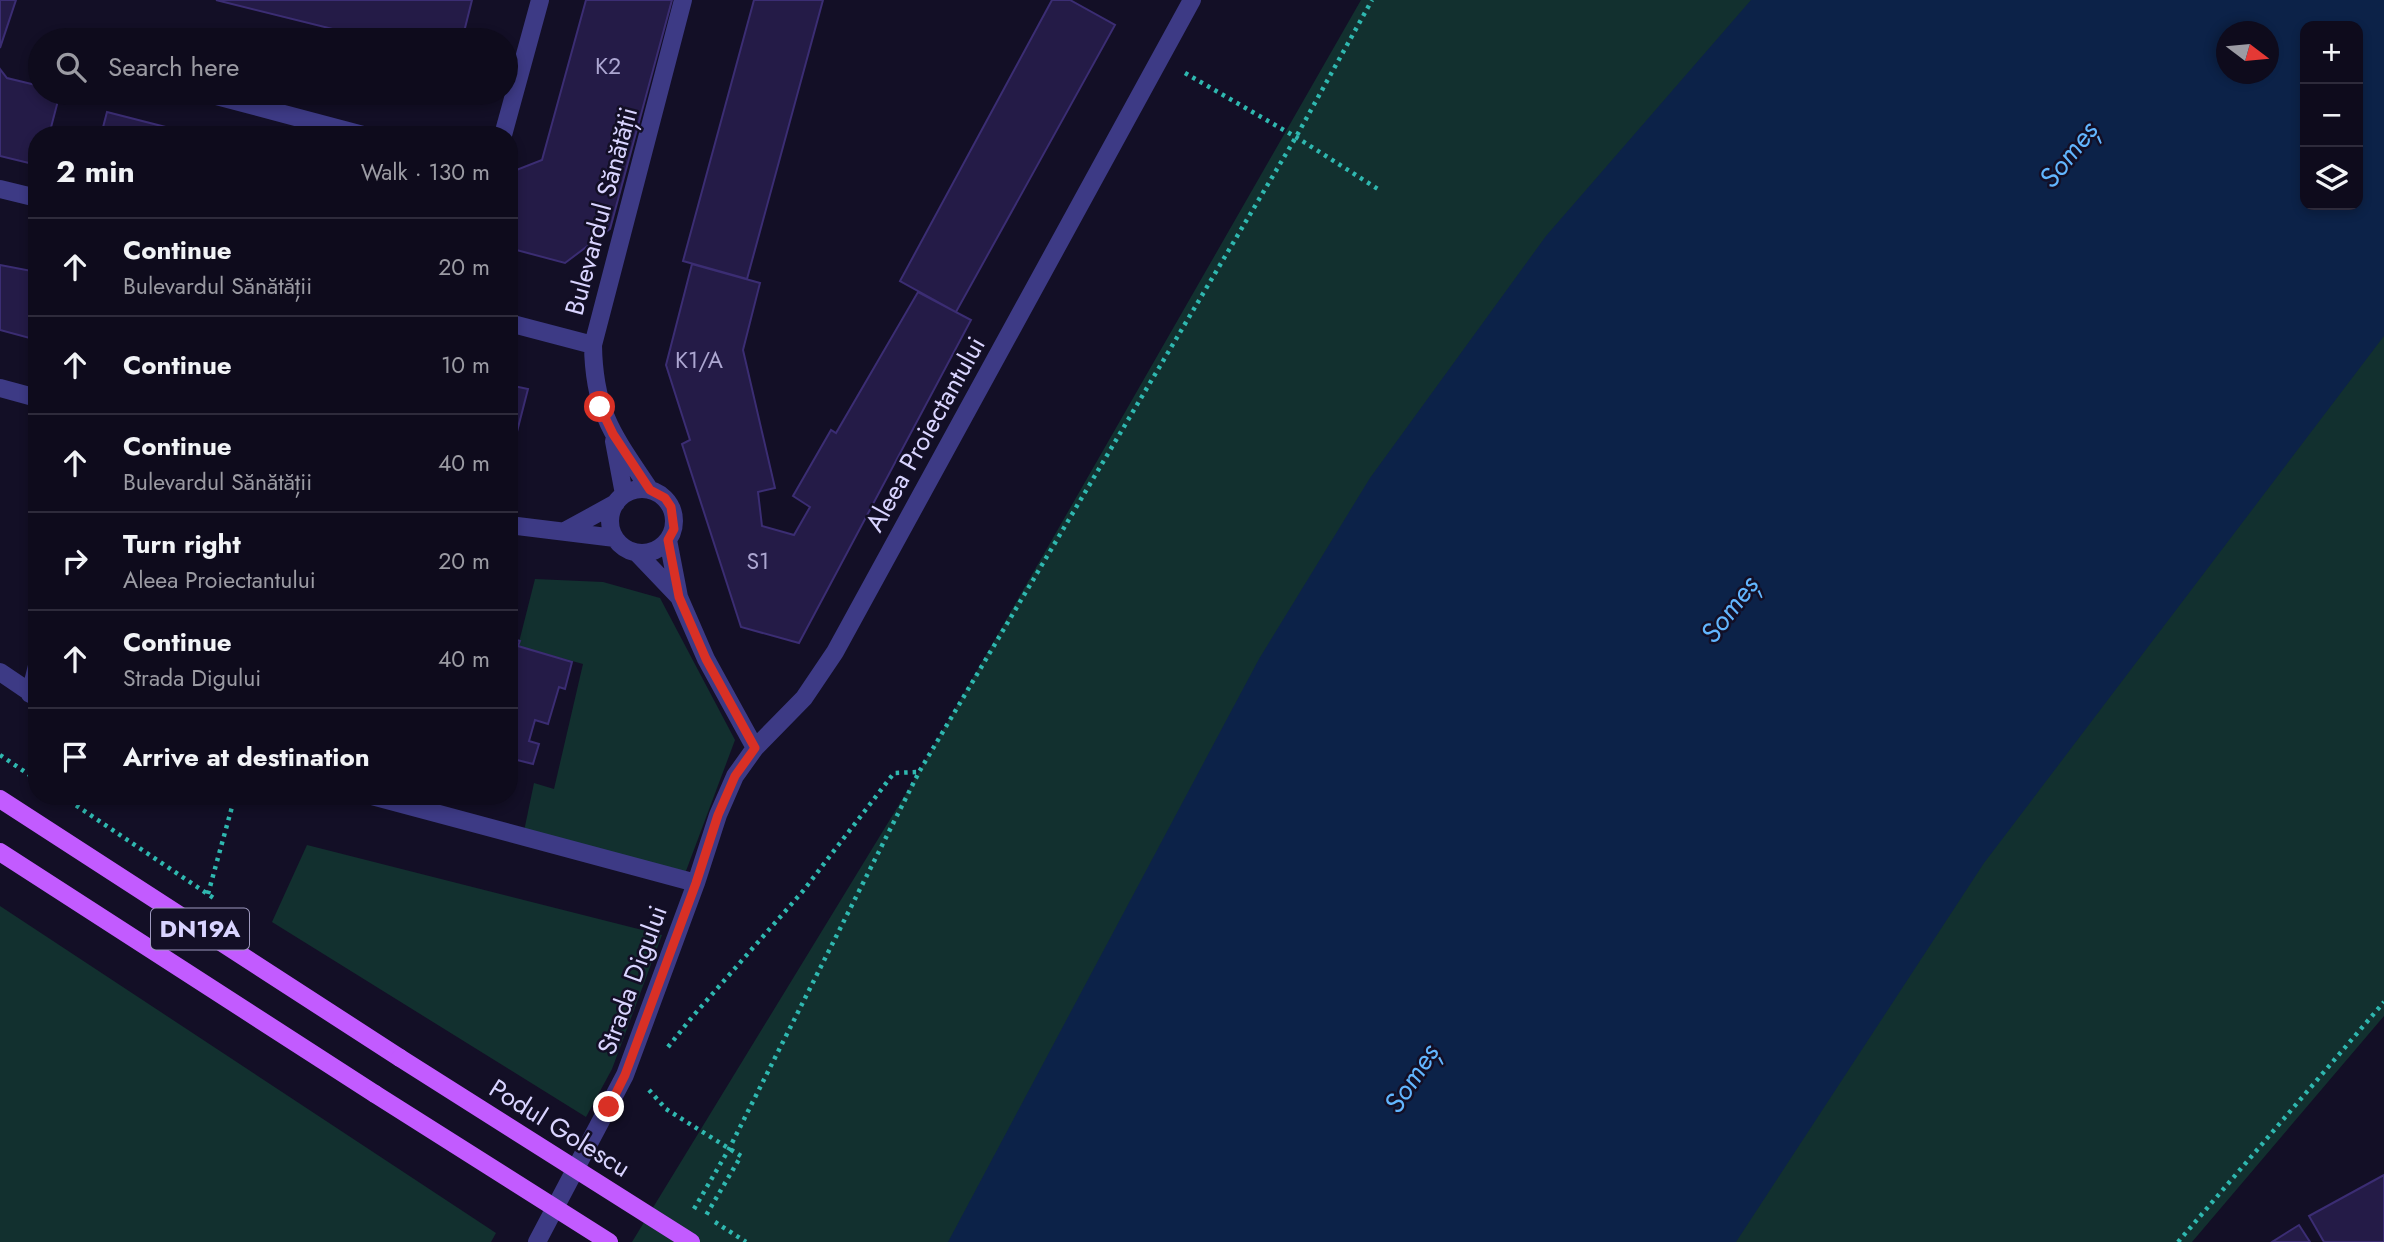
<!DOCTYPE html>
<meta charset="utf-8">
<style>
:root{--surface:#0e0b1c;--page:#1c1929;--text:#f1f3f6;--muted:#9b9ba3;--line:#2e2b3b}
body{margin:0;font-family:Jost,sans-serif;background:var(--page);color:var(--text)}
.controls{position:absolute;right:21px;top:21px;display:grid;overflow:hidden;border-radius:14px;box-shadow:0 4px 10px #0003}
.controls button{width:63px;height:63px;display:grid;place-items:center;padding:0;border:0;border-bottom:2px solid var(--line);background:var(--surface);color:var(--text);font:35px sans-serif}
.compass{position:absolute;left:2216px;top:21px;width:63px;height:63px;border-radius:50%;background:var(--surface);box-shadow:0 4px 10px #0003;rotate:106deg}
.stop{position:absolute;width:21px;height:21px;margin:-16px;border:5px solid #d93025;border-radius:50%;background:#fff}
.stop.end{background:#d93025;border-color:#fff;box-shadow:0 2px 7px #0008}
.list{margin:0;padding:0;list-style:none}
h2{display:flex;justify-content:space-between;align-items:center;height:91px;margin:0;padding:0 28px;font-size:30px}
h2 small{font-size:23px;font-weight:400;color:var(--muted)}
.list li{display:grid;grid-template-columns:46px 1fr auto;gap:21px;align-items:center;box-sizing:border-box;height:98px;padding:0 28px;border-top:2px solid var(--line)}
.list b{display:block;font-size:26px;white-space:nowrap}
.list p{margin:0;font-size:23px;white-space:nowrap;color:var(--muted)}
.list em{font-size:23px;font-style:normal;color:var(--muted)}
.icon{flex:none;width:38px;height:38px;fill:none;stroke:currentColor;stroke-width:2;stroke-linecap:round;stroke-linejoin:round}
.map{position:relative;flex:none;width:2384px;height:1242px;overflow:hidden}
.search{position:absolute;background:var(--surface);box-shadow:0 4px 10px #0003;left:28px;top:28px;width:490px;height:77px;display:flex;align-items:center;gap:18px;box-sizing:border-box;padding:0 24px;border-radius:38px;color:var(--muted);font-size:26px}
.panel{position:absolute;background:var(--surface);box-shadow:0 4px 10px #0003;left:28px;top:126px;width:490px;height:679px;border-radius:28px}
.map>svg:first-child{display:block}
.green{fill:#12302f;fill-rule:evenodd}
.water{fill:#0c2248;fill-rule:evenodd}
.building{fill:#241b47;stroke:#3b2d73;stroke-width:2}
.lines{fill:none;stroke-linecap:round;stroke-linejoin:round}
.path{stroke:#2fb8b0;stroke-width:4.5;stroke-dasharray:3.5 5;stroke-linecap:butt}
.minor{stroke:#3d3a85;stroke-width:18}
.major{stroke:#c25bff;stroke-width:18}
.path-bridge{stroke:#2fb8b0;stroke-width:4.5;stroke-dasharray:3.5 5;stroke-linecap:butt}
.major-bridge{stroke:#c25bff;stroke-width:18}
.route{stroke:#d93025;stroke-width:9}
.labels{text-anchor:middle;stroke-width:5;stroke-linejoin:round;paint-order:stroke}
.number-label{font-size:23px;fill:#aca6d1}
.shield{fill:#130f26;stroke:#9e99be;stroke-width:2}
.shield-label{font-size:24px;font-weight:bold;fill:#d9d4ff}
.street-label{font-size:26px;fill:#d9d4ff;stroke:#130f26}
.water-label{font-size:28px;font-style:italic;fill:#62b6ff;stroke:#130f26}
</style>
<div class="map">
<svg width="2384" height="1242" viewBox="0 0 2384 1242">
<rect width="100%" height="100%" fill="#130f26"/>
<path class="green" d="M1361,0H2384V1016L2192,1242H632L919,772ZM2305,26H2358V205H2305ZM2226,32H2268V74H2226Z
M535,579L603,582L660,598L735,740L683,879L523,836L534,783L554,789L583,664L518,646Z
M307,845L662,935L612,1069L586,1117L272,922Z
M0,906L496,1233L491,1242H0Z"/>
<path class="water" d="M1751,0H2384V336L1984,863L1736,1242H948L1259,659L1370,478L1546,236ZM2305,26H2358V205H2305ZM2226,32H2268V74H2226Z"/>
<path class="building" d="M0,0H16L0,48Z
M216,0H472L462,40H377Z
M586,0H672L610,229L565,263L509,248V170L514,171L542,160Z
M754,0H823L747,279L683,261Z
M1052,0H1070L1115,25L956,312L900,281Z
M0,69L7,78L40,86V93H60L49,135H37V165L0,156Z
M107,112L197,135H101Z
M692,264L760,283L743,350L775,488L758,492L762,526L794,535L810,507L793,496L831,430L836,433L918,292L971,320L799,643L741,627L682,444L690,440L666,365Z
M0,265L37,272V340L0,330Z
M509,385L528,389L511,455H509Z
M509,638L520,641L518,646L572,662L565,689L559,687L548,724L535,720L529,741L539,744L533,764L509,758Z
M2384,1175V1242H2324L2309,1216Z
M2299,1225L2310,1242H2272Z"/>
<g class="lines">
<path class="path" d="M1185,73L1296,137L1381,191
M0,755L37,780
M62,796L215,899
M208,894L235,796
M668,1047L693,1016L803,891L894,773L919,772
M649,1090L666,1109L741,1156L705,1217
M694,1209L729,1149L919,772L1296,137L1372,0
M2178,1242L2384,1002"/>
<path class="minor" d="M205,93L363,135
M503,135L540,0
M0,189L37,198
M509,323L593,345
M0,388L37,398
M614,441L624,494
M610 521a32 32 0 1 1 64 0a32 32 0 1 1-64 0Z
M650,490C614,436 594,413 593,345L683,0
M509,525L615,538
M565,531L616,503
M668,540L679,597L706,659L755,748
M638,554L679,597
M0,672L37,697
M30,694L37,666
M372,796L696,883
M537,1242L625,1075L696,883L718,815L735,776L755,748L804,698L835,652L1192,0"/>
<path class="major" d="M0,799L400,1058
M0,852L375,1094"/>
<path class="path-bridge" d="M715,1222L746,1242"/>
<path class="major-bridge" d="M400,1058L691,1242
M375,1094L609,1242"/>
</g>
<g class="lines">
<path class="route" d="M600,407L613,434L650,490L665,498L671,507L674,529L668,540L679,597L706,659L755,748L735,776L718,815L696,883L625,1075L609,1107"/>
</g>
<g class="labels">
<g class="number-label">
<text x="608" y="74">K2</text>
<text x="699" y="368">K1/A</text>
<text x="758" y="569">S1</text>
</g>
<rect class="shield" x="151" y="908.5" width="98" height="41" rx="5"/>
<g class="shield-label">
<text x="200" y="937">DN19A</text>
</g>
<g class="street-label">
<text transform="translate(601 211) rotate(-75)" y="9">Bulevardul Sănătății</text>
<text transform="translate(925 434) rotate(-61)" y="9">Aleea Proiectantului</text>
<text transform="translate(632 980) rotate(-70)" y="9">Strada Digului</text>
<text transform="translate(560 1128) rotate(32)" y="9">Podul Golescu</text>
</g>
<g class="water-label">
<text transform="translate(2068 154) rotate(-52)" y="10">Someș</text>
<text transform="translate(1729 609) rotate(-53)" y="10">Someș</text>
<text transform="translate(1411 1078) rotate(-57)" y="10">Someș</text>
</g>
</g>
</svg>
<div class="controls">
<button>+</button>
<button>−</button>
<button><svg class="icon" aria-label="layers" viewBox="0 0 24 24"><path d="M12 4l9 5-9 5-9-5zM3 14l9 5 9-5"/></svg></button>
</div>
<svg class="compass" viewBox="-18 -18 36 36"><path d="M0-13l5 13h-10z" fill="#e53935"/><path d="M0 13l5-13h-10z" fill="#9b9ba3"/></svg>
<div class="stop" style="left:600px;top:407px"></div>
<div class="stop end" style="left:609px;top:1107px"></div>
<div class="search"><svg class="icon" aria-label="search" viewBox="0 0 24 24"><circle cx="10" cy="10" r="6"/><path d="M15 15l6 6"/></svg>Search here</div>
<section class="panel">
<h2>2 min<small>Walk · 130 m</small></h2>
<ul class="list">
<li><svg class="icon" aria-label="ahead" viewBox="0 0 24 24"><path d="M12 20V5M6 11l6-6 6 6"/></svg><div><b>Continue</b><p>Bulevardul Sănătății</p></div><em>20 m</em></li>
<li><svg class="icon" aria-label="ahead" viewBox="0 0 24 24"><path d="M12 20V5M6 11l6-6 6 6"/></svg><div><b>Continue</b></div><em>10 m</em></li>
<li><svg class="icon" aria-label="ahead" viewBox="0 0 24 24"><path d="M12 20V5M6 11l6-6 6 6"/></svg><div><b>Continue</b><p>Bulevardul Sănătății</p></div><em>40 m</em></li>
<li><svg class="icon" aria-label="right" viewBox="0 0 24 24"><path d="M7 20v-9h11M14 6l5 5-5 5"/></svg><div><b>Turn right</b><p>Aleea Proiectantului</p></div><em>20 m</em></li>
<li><svg class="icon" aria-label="ahead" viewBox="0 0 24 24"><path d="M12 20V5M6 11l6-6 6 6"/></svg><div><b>Continue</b><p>Strada Digului</p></div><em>40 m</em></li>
<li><svg class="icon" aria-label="arrive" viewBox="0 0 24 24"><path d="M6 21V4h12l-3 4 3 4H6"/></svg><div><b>Arrive at destination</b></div></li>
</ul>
</section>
</div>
